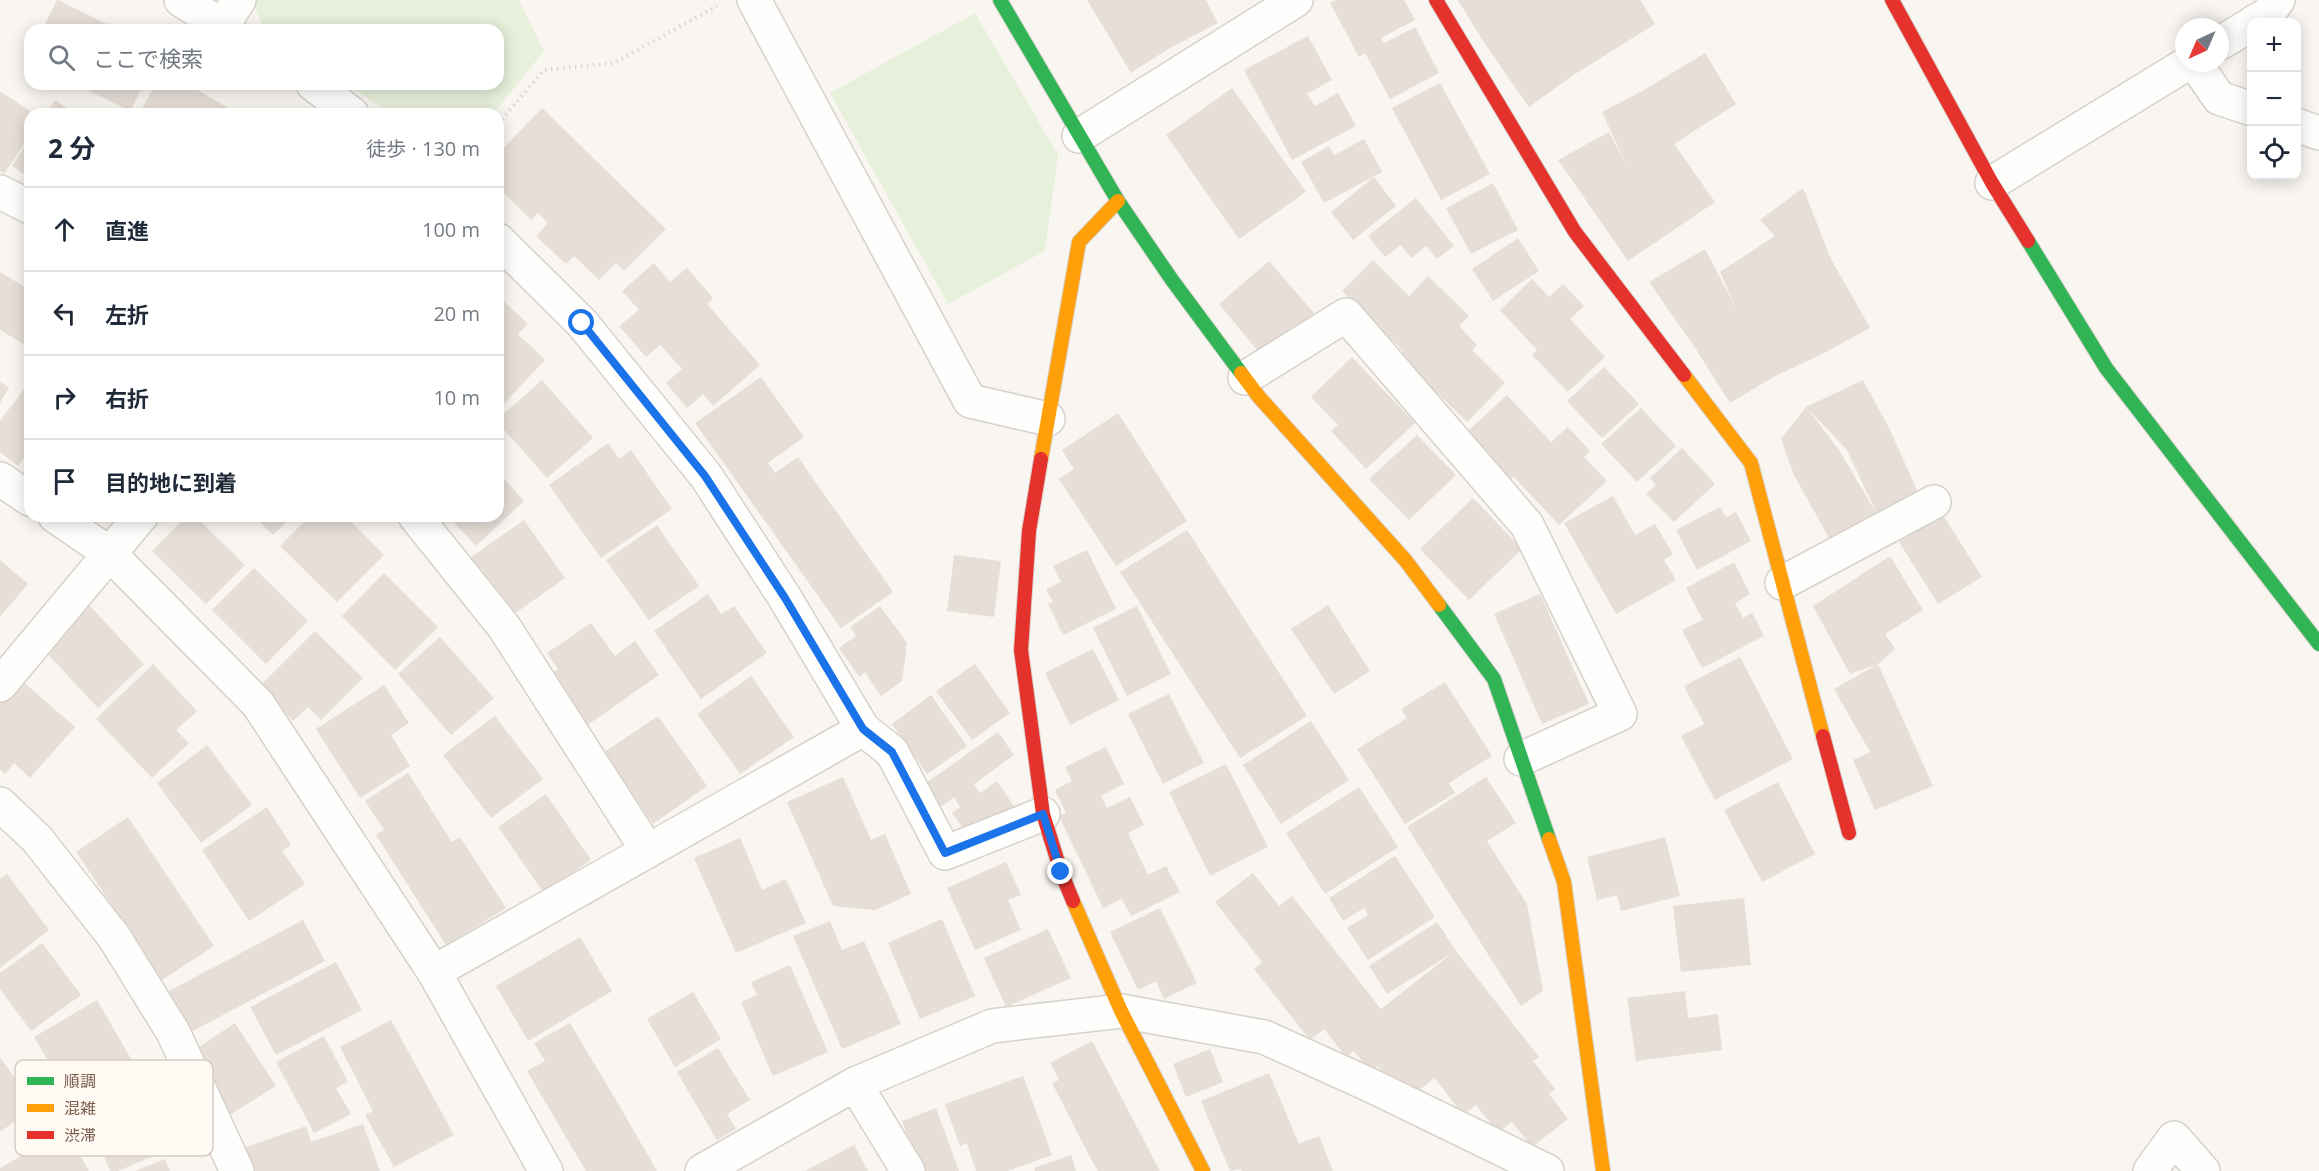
<!DOCTYPE html>
<html lang="ja">
<meta charset="utf-8">
<style>
:root{--surface:#fff;--page:#f2f2f3;--text:#1f2937;--muted:#747a83;--line:#e0e1e3}
body{margin:0;font-family:"Open Sans","Noto Sans JP",sans-serif;background:var(--page);color:var(--text)}
.controls{position:absolute;right:18px;top:18px;display:grid;overflow:hidden;border-radius:12px;box-shadow:0 3px 15px #0003}
.controls button{width:54px;height:54px;display:grid;place-items:center;padding:0;border:0;border-bottom:2px solid var(--line);background:var(--surface);color:var(--text);font:30px sans-serif}
.compass{position:absolute;left:2175px;top:18px;width:54px;height:54px;border-radius:50%;background:var(--surface);box-shadow:0 3px 15px #0003;rotate:224deg}
.stop{position:absolute;width:18px;height:18px;margin:-14px;border:4px solid #1a73e8;border-radius:50%;background:#fff}
.stop.end{background:#1a73e8;border-color:#fff;box-shadow:0 2px 6px #0008}
.list{margin:0;padding:0;list-style:none}
h2{display:flex;justify-content:space-between;align-items:center;height:78px;margin:0;padding:0 24px;font-size:26px}
h2 small{font-size:20px;font-weight:400;color:var(--muted)}
.list li{display:grid;grid-template-columns:39px 1fr auto;gap:18px;align-items:center;box-sizing:border-box;height:84px;padding:0 24px;border-top:2px solid var(--line)}
.list b{display:block;font-size:22px;white-space:nowrap}
.list em{font-size:20px;font-style:normal;color:var(--muted)}
.icon{flex:none;width:33px;height:33px;fill:none;stroke:currentColor;stroke-width:2;stroke-linecap:round;stroke-linejoin:round}
.map{position:relative;flex:none;width:2319px;height:1171px;overflow:hidden}
.search{position:absolute;background:var(--surface);box-shadow:0 3px 15px #0003;left:24px;top:24px;width:480px;height:66px;display:flex;align-items:center;gap:15px;box-sizing:border-box;padding:0 21px;border-radius:18px;color:var(--muted);font-size:22px}
.panel{position:absolute;background:var(--surface);box-shadow:0 3px 15px #0003;left:24px;top:108px;width:480px;height:414px;border-radius:18px}
.map>svg:first-child{display:block}
.green{fill:#e7f0db}
.building{fill:#e6ded7}
.lines{fill:none;stroke-linecap:round;stroke-linejoin:round}
.street-casing{stroke:#d7d1cb;stroke-width:36}
.fast-casing{stroke:#d9d2cb;stroke-width:16}
.slow-casing{stroke:#d9d2cb;stroke-width:16}
.jam-casing{stroke:#d9d2cb;stroke-width:16}
.path{stroke:#dcd5d0;stroke-width:4;stroke-dasharray:1.5 4.5;stroke-linecap:butt}
.street{stroke:#fefefd;stroke-width:33}
.fast{stroke:#30b455;stroke-width:14}
.slow{stroke:#ff9f0a;stroke-width:14}
.jam{stroke:#e5322d;stroke-width:14}
.route{stroke:#1a73e8;stroke-width:8}
.key{fill:#fffaf3;stroke:#d7cbc1;stroke-width:1.5}
.key-label{font-size:16px;fill:#7a5c4d}
</style>
<div class="map">
<svg width="2319" height="1171" viewBox="0 0 2319 1171">
<rect width="100%" height="100%" fill="#f9f5f0"/>
<path class="green" d="M255,0H519L544,51L493,114H390L347,84H498V30H266L263,28L254,2Z
M975,13L1058,155L1045,251L948,304L830,93Z"/>
<path class="building" d="M57,0H58L119,30H42Z
M1087,0H1206L1218,23L1168,49L1131,73Z
M1336,0H1404L1415,20L1381,38L1384,43L1415,27L1439,73L1390,99L1365,53L1359,57L1330,3Z
M1458,0H1640L1655,24L1575,74L1529,107L1483,41Z
M1308,36L1332,80L1307,94L1315,106L1338,93L1356,126L1292,160L1244,70Z
M1705,53L1736,104L1674,144L1715,202L1628,261L1558,160L1609,132L1626,164L1602,112L1644,90Z
M1440,83L1490,174L1441,200L1392,108Z
M75,84H144L130,111Z
M156,84H187L230,109L227,114H139Z
M1232,88L1306,192L1239,239L1166,135Z
M0,91L34,114H30V135L4,174L0,171Z
M55,100L76,114H46Z
M542,108L666,229L624,271L616,263L599,280L574,256L566,264L536,236L548,223L538,213L531,220L498,187V154Z
M30,138V178L12,166Z
M1364,139L1382,172L1324,203L1301,162L1329,146L1334,155Z
M1374,177L1396,206L1353,240L1331,212Z
M1493,183L1518,230L1471,254L1446,208Z
M1803,188L1831,259L1870,328L1820,355L1775,376L1730,403L1692,343L1649,282L1705,249L1736,308L1720,272L1775,236L1760,220Z
M1416,198L1454,246L1437,259L1426,246L1411,258L1401,245L1385,257L1368,236Z
M1518,238L1539,271L1493,301L1472,269Z
M1373,260L1409,296L1428,276L1469,316L1459,326L1477,345L1472,350L1505,383L1467,422L1399,355L1403,351L1342,291Z
M1269,261L1314,313L1263,357L1219,304Z
M654,263L670,282L687,268L713,298L707,304L760,365L713,406L703,394L687,408L666,383L682,369L660,345L646,357L619,326L639,310L622,291Z
M0,272L30,290V348L0,330Z
M1532,279L1549,297L1563,284L1584,306L1570,319L1605,357L1568,392L1532,355L1537,350L1500,310Z
M498,296L528,324L518,334L545,360L498,410Z
M1352,357L1415,423L1366,469L1331,431L1338,425L1311,397Z
M1604,367L1639,404L1602,438L1567,401Z
M761,377L804,437L768,463L775,473L798,457L893,592L841,628L695,423Z
M542,380L593,438L547,478L498,423V419Z
M1863,380L1890,430L1921,499L1833,545L1794,475L1781,439L1806,407L1839,450L1878,516L1847,450L1806,407Z
M0,382L9,387L0,403Z
M24,389L30,394V451L18,466L0,452V421Z
M1507,395L1551,442L1568,427L1590,451L1584,457L1607,481L1559,525L1514,477L1510,480L1466,433Z
M1641,408L1676,446L1637,482L1601,444Z
M1118,413L1187,521L1116,566L1059,479L1074,469L1062,450Z
M1417,435L1456,475L1409,520L1369,479Z
M608,443L619,459L631,450L672,509L601,558L549,485Z
M1682,448L1715,484L1674,522L1646,494L1656,485L1650,478Z
M498,472L524,501L476,546L450,518L441,527L430,516H498Z
M1613,496L1635,535L1655,524L1673,554L1664,560L1676,580L1616,614L1564,523Z
M1473,498L1522,549L1469,600L1420,549Z
M1720,507L1726,517L1736,512L1751,541L1697,570L1676,530Z
M1943,515L1982,577L1938,604L1899,542Z
M187,516H195L245,565L206,604L152,551Z
M254,516H292L273,535Z
M310,516H345L384,555L337,602L280,546Z
M524,520L565,578L511,616L470,558Z
M657,525L699,586L649,620L606,560Z
M1187,530L1307,716L1240,758L1120,572Z
M1087,550L1116,609L1063,635L1048,604L1053,602L1046,589L1061,582L1053,566Z
M954,555L1001,561L994,617L947,611Z
M1890,556L1923,610L1885,634L1895,649L1878,664L1933,786L1875,810L1853,760L1870,752L1834,689L1878,664L1850,674L1813,606Z
M0,560L28,584L0,617Z
M1734,562L1750,594L1735,603L1743,618L1752,613L1764,636L1702,668L1682,630L1703,620L1686,588Z
M254,568L308,621L266,664L212,610Z
M384,573L438,627L395,670L342,616Z
M708,594L721,614L734,606L767,653L701,699L654,631Z
M1540,594L1589,704L1542,724L1494,614Z
M89,605L144,664L98,708L43,649Z
M1328,605L1370,671L1334,694L1291,629Z
M880,606L907,643L902,681L881,696L865,672L859,677L839,648L856,636L850,627Z
M1137,606L1171,674L1127,696L1093,628Z
M591,623L615,656L635,641L659,675L586,726L550,675L558,669L547,653Z
M315,631L363,678L321,720L308,707L293,721L259,687Z
M440,637L494,698L451,735L398,674Z
M1093,649L1119,700L1070,725L1045,673Z
M1740,657L1793,759L1715,800L1681,736L1704,724L1684,686Z
M153,664L197,711L176,730L189,743L152,778L96,719Z
M975,664L1010,713L972,740L936,691Z
M751,676L794,737L740,774L697,714Z
M20,679L75,727L30,778L14,763L5,774L0,770V702Z
M1445,682L1492,756L1449,783L1455,793L1405,824L1357,749L1407,718L1401,709Z
M384,685L409,723L391,735L410,766L360,798L316,729Z
M1169,694L1204,763L1163,784L1128,714Z
M931,695L967,746L927,774L892,724Z
M495,716L543,779L491,818L443,755Z
M658,716L707,786L653,824L603,753Z
M1311,721L1349,780L1281,824L1243,765Z
M998,732L1014,755L974,784L980,793L997,781L1015,808L970,839L952,813L960,807L954,797L938,809L922,786Z
M207,745L252,805L201,843L157,783Z
M1106,747L1124,784L1101,796L1107,808L1130,797L1144,825L1128,833L1148,875L1166,866L1180,892L1131,916L1122,899L1103,908L1059,816L1066,813L1055,790L1072,781L1065,767Z
M1226,764L1268,847L1210,876L1169,792Z
M408,773L452,842L460,837L506,908L446,945L376,835L384,830L365,801Z
M843,777L871,840L885,834L911,894L875,910L833,906L787,802Z
M1486,777L1516,823L1487,841L1527,904L1543,991L1521,1006L1407,827Z
M1778,782L1815,854L1762,882L1724,810Z
M1359,787L1398,847L1325,894L1286,833Z
M546,794L591,860L544,893L498,827Z
M267,807L291,845L282,851L305,884L249,921L202,850Z
M128,817L214,946L162,980L76,852Z
M1665,837L1680,896L1621,911L1617,895L1597,900L1587,857Z
M740,838L762,890L786,879L806,923L736,953L694,858Z
M1395,856L1435,917L1368,960L1347,928L1368,915L1364,908L1343,921L1329,898Z
M1006,862L1021,895L1008,900L1021,930L975,950L947,888Z
M1253,873L1279,906L1292,896L1381,1009L1454,952L1387,994L1369,966L1437,922L1456,951L1539,1057L1533,1061L1555,1089L1549,1094L1568,1119L1532,1147L1512,1122L1498,1133L1476,1105L1463,1115L1435,1078L1414,1094L1394,1087L1378,1066L1370,1071L1354,1051L1346,1057L1324,1029L1310,1040L1254,969L1262,962L1215,902Z
M7,874L49,930L0,968V879Z
M1744,898L1751,965L1681,972L1673,906Z
M1160,908L1197,983L1164,999L1156,981L1138,990L1110,932Z
M942,919L975,996L920,1019L888,943Z
M303,920L325,961L189,1033L167,992Z
M830,921L842,950L864,941L901,1024L842,1049L793,936Z
M1048,929L1071,978L1006,1007L984,958Z
M580,937L612,991L528,1041L496,986Z
M42,943L81,995L31,1031L0,989V973Z
M336,962L362,1010L276,1055L250,1007Z
M790,965L828,1052L773,1076L741,1002L757,995L751,982Z
M1685,991L1688,1018L1718,1014L1722,1050L1636,1061L1627,998Z
M693,992L721,1039L675,1067L647,1019Z
M97,1000L138,1071L76,1108L34,1037Z
M391,1020L454,1135L394,1167L365,1115L373,1111L340,1047Z
M235,1023L276,1086L230,1115L190,1053Z
M570,1023L620,1107L657,1171H586L527,1071L545,1061L534,1043Z
M324,1036L348,1082L336,1088L351,1114L314,1133L276,1062Z
M1092,1041L1141,1135L1160,1171H1098L1092,1161L1052,1083L1059,1080L1050,1063Z
M718,1048L750,1100L727,1114L736,1129L717,1140L677,1072Z
M1210,1049L1223,1082L1186,1097L1173,1064Z
M0,1057L35,1107L0,1132Z
M1269,1073L1299,1144L1319,1136L1333,1171H1242L1241,1169L1230,1171L1201,1101Z
M1023,1076L1052,1155L1008,1171H976L967,1143L960,1146L945,1104Z
M138,1087L165,1151L118,1171H110L85,1110Z
M936,1108L959,1171H919L902,1121Z
M363,1124L380,1171H250L241,1149L306,1126L311,1142Z
M66,1131L89,1171H0V1168Z
M854,1145L868,1171H805Z
M1071,1155L1076,1171H1035L1034,1168Z
M165,1159L170,1171H135Z"/>
<g class="lines">
<g class="street-casing">
<path id="street" d="M181,0L229,30
M754,0L970,401L1048,419
M2254,22L2267,15L2278,0
M222,26L239,0
M2220,43L2252,24
M2195,63L2219,98L2252,109
M313,84L352,114
M2296,125L2319,133
M1079,136L1296,0
M1992,183L2188,63
M0,192L30,207
M498,240L582,323L706,476L785,598L863,729L892,752L945,853L1043,814
M1245,378L1346,315L1527,525L1620,714L1521,759
M0,479L30,499
M55,516L109,553L258,704L434,972L546,1171
M415,516L504,627L648,851
M1782,583L1934,502
M0,685L141,516
M0,804L37,839L114,937L173,1032L237,1171
M434,972L863,729
M855,1084L908,1171
M702,1171L855,1084L992,1026L1121,1011L1264,1037L1372,1086L1547,1171
M2150,1171L2174,1138L2203,1171"/>
</g>
<g class="fast-casing">
<path id="fast" d="M1000,0L1118,201L1172,280L1241,373
M2028,241L2106,368L2319,644
M1439,605L1494,679L1549,839"/>
</g>
<g class="slow-casing">
<path id="slow" d="M1241,373L1259,397L1406,561L1439,605
M1684,375L1751,463L1823,736
M1041,459L1079,242L1118,201
M1549,839L1564,882L1603,1171
M1073,901L1121,1011L1203,1171"/>
</g>
<g class="jam-casing">
<path id="jam" d="M1436,0L1575,232L1684,375
M1892,0L1992,183L2028,241
M1041,459L1029,531L1021,650L1043,814L1061,872L1073,901
M1823,736L1849,833"/>
</g>
<path class="path" d="M498,124L544,70L614,63L717,6"/>
<use href="#street" class="street"/>
<use href="#fast" class="fast"/>
<use href="#slow" class="slow"/>
<use href="#jam" class="jam"/>
</g>
<g class="lines">
<path class="route" d="M582,323L705,476L785,598L863,729L892,752L945,853L1043,814L1061,872"/>
</g>
<rect x="15" y="1060" width="198" height="96" rx="9" class="key"/>
<rect x="27" y="1077" width="27" height="8" fill="#30b455"/>
<rect x="27" y="1104" width="27" height="8" fill="#ff9f0a"/>
<rect x="27" y="1131" width="27" height="8" fill="#e5322d"/>
<g class="key-label">
<text x="64" y="1087">順調</text>
<text x="64" y="1114">混雑</text>
<text x="64" y="1141">渋滞</text>
</g>
</svg>
<div class="controls">
<button>+</button>
<button>−</button>
<button><svg class="icon" aria-label="locate" viewBox="0 0 24 24"><circle cx="12" cy="12" r="6"/><path d="M12 2v4M12 18v4M2 12h4M18 12h4"/></svg></button>
</div>
<svg class="compass" viewBox="-18 -18 36 36"><path d="M0-13l5 13h-10z" fill="#e53935"/><path d="M0 13l5-13h-10z" fill="#747a83"/></svg>
<div class="stop" style="left:582px;top:323px"></div>
<div class="stop end" style="left:1061px;top:872px"></div>
<div class="search"><svg class="icon" aria-label="search" viewBox="0 0 24 24"><circle cx="10" cy="10" r="6"/><path d="M15 15l6 6"/></svg>ここで検索</div>
<section class="panel">
<h2>2 分<small>徒歩 · 130 m</small></h2>
<ul class="list">
<li><svg class="icon" aria-label="ahead" viewBox="0 0 24 24"><path d="M12 20V5M6 11l6-6 6 6"/></svg><div><b>直進</b></div><em>100 m</em></li>
<li><svg class="icon" aria-label="left" viewBox="0 0 24 24"><path d="M17 20v-9H6M10 6l-5 5 5 5"/></svg><div><b>左折</b></div><em>20 m</em></li>
<li><svg class="icon" aria-label="right" viewBox="0 0 24 24"><path d="M7 20v-9h11M14 6l5 5-5 5"/></svg><div><b>右折</b></div><em>10 m</em></li>
<li><svg class="icon" aria-label="arrive" viewBox="0 0 24 24"><path d="M6 21V4h12l-3 4 3 4H6"/></svg><div><b>目的地に到着</b></div></li>
</ul>
</section>
</div>
